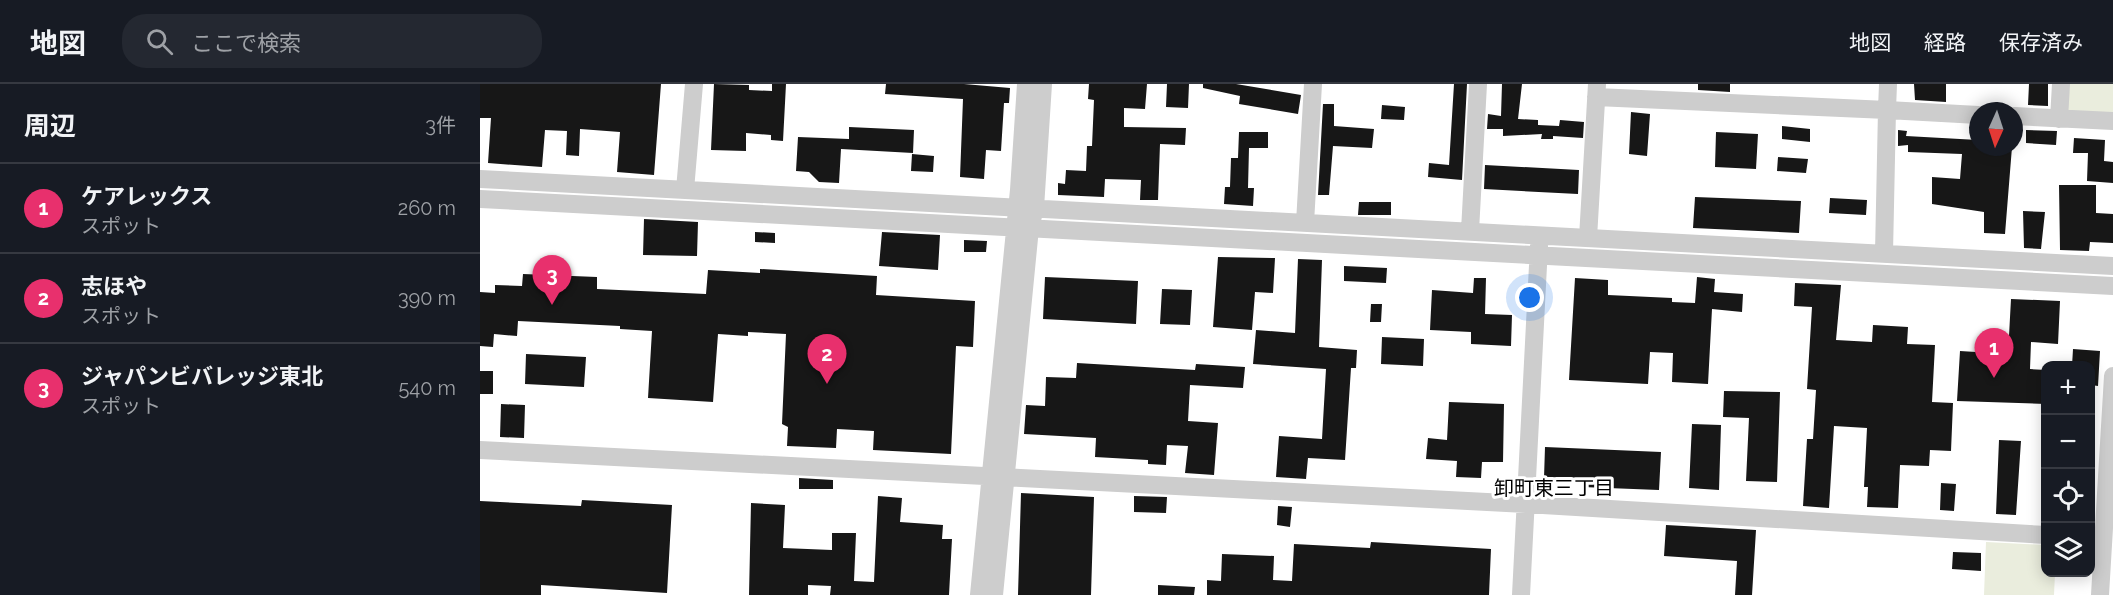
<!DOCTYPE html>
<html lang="ja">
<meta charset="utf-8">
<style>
:root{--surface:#171b24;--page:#242831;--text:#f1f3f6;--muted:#9ea1a6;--line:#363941;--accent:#e8306d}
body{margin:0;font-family:Raleway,"Noto Sans JP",sans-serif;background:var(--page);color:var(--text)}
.controls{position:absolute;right:18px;bottom:18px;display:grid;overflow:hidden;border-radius:12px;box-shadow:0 3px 15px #0003}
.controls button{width:54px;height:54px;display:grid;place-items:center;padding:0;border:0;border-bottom:2px solid var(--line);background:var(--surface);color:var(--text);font:30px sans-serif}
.compass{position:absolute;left:1489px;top:18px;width:54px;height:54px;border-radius:50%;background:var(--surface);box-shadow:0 3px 15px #0003;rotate:183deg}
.you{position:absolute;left:1050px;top:214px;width:21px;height:21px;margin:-15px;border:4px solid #fff;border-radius:50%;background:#1a73e8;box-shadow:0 0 0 9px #1a73e833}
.badge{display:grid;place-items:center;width:39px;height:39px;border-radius:50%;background:var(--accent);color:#fff;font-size:20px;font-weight:700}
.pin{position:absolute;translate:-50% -50px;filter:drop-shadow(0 2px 3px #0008)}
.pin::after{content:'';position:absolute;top:32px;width:21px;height:18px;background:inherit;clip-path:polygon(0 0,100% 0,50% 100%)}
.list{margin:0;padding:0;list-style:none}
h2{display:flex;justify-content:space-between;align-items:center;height:78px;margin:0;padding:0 24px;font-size:26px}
h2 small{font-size:20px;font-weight:400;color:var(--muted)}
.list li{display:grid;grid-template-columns:39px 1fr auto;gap:18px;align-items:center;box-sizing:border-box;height:90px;padding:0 24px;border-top:2px solid var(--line)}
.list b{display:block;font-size:22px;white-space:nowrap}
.list p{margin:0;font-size:20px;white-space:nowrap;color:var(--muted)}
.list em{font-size:20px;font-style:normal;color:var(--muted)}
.icon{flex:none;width:33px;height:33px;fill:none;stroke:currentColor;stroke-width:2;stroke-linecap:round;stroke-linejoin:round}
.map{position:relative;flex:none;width:1633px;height:511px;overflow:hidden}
header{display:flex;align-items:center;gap:36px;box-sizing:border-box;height:84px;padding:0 30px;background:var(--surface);border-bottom:2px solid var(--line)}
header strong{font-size:28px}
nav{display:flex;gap:33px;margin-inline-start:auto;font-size:21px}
.search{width:420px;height:54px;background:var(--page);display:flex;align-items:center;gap:15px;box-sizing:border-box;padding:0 21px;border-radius:24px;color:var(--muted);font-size:22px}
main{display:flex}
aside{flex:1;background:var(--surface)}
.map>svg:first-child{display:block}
.green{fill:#eaeddd}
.building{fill:#171717}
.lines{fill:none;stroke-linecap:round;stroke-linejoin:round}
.minor{stroke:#cdcdcd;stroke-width:18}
.labels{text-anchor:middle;stroke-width:6;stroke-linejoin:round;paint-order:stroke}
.neighbourhood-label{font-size:20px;fill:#000;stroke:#fff}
</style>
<header>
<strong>地図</strong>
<div class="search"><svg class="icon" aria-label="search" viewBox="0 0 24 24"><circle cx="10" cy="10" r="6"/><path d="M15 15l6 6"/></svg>ここで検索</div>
<nav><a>地図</a><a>経路</a><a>保存済み</a></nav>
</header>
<main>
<aside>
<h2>周辺<small>3件</small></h2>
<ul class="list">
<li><span class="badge">1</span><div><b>ケアレックス</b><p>スポット</p></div><em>260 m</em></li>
<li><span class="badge">2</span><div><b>志ほや</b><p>スポット</p></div><em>390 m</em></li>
<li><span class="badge">3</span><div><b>ジャパンビバレッジ東北</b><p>スポット</p></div><em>540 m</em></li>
</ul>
</aside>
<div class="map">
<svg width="1633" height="511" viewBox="0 0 1633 511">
<rect width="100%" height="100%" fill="#fff"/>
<path class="green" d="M1585,0H1633V33L1591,31L1584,24Z
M1506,458L1565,461L1566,488L1575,489L1574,511H1504Z"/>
<path class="building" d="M0,0H181L174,91L137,88L140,48L100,45L99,72L86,71L87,47L65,46L62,83L8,79L11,34H0Z
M234,0L269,1V6L292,7V0H306L303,57L291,56V51L266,49V67L231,66Z
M406,0H484L530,4L529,19H524L521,67L506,66L504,95L480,93L483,15L405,10Z
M609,0H667L665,25L644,24V43L706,44L705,61L680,60L678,116H660L661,96L625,95L624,113L578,111V99L585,100L586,86L606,87L607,62H612L614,16L608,15Z
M687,0H709L708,24L686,23Z
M723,0H756L821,11L818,30L759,20L760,12L723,4Z
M974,0H987L982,96L948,93L949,79L969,81Z
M1022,0H1042L1038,35L1058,36V41L1079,42L1080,36L1104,38L1103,54L1073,52V55H1061L1062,50L1023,52V45H1007L1008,30L1021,32Z
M1218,0H1250V8L1218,6Z
M1434,0H1466V18L1435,16Z
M1549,0H1568V22L1548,21Z
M843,20H854V42L894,45L892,64L853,62L849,111H838Z
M902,21L925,23L924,36L901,35Z
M1151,28L1170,30L1167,72L1149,70Z
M1302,42L1330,45V58L1302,55Z
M369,43L434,46L433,69L361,65L359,99L339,98L329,88L316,87L318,53L369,55Z
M1418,46L1427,47L1426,52L1498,56V63H1532L1525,150L1504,149V128L1452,120V93L1480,95L1482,70L1428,68V61L1418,62Z
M1546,46L1577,47L1576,61L1546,59Z
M759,48H788V64H769L768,104H774L773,122L744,120L745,103H750L751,74H758Z
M1236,48L1278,50L1276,85L1235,83Z
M1594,54L1625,56L1624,77L1633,78V99L1607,97L1608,69H1593Z
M432,70L454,72L453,88L431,87Z
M1298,73L1328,75L1326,89L1297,87Z
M1005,81L1099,86L1098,110L1004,105Z
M1579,101H1616V129L1633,130V159L1610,158L1609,167L1580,166Z
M1215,113L1321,117L1319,149L1213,144Z
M1350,114L1387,116L1386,131L1349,129Z
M879,118H911V131H878Z
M1543,127L1565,128L1561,165L1544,164Z
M164,135L218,138L217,172L163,171Z
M275,148L295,149V159L275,158Z
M402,148L460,151L458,186L399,182Z
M484,156L507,157L506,168H484Z
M738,173L795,174L793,209L775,208L772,246L733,243Z
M818,175L842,176L839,263L877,266L876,284H871L865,376L828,374L826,395L796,393L799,352L842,355L846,285L773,280L776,246L815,249Z
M864,182L907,184L906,199L864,197Z
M280,185L397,192L396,211L495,217L493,263L476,262L471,370L393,366L394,347L357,345L356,364L307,362L308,343L302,340L306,250L268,248V252L238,250L233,318L168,314L172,247L140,245V242L38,237L37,252L14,250L13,263L0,262V208L15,209V201L42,202L43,190L117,193V205L226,210L228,186L280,189Z
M565,193L658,197L656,240L563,235Z
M1217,193L1235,195L1234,208L1263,210L1262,228L1232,225L1228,300L1192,298L1193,269L1170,268L1168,300L1089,296L1095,194L1128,196V211L1192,214V218L1215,219Z
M994,194H1006L1005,230L1032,231L1031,262L991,260V248L950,246L952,206L993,209Z
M1315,199L1361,201L1356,256L1392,258L1393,241L1411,242L1428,243L1427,260L1455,261L1452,318L1473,319L1471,367L1450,366L1449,382L1420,381L1418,424L1387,423L1388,403H1384L1387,344L1354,342L1349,424L1323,422L1327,355H1333L1336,306L1327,305L1332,223L1314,222Z
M682,205L712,206L710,241L680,240Z
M1531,215L1580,217L1578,260L1551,258L1550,285L1566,286V320L1477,317L1480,267L1528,270Z
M891,220H902L901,238H890Z
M902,253L944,255L943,282L901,280Z
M1593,265L1620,267L1618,302L1611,301V282H1592Z
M46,270L106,273L104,303L45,300Z
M597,279L715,286L716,280L765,283L763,304L710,301L708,337L738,339L734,391L705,389L708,362L687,361L686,381L668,380V376L615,373L616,354L544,350L546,321L565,322L566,293L596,294Z
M0,287H13V310H0Z
M1244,307L1300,308L1297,398L1266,397L1269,334L1243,333Z
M969,318L1024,320L1023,378H1002L1001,394L976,393L977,377L946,375L948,354L967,356Z
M21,320L45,321L44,354L20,353Z
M1212,340L1241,341L1239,406L1209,404Z
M1519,356L1541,357L1536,431L1516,430Z
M1065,363L1181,368L1179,406L1102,403V395L1064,394Z
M319,394L353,396V405H319Z
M1461,399L1476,400L1474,427L1460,426Z
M541,409L614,413L611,511H538Z
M398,412L422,414L420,438L463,441L462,455H472L469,511H350L351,502L328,501V511H269L271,419L305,421L303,464L352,466V449H376L374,497L394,498Z
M654,412L687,413L686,429L654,428Z
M102,416L192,421L187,509L61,501V511H0V417L101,422Z
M798,422L812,423L810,443L797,441Z
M1186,441L1276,446L1272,511H1255L1257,477L1184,472Z
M891,458L1011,465L1009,511H727V496L741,497L742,470L794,472L793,496L812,497L814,460L890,464Z
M1473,468L1501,469V487L1472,485Z
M678,501L715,503L714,511H678Z"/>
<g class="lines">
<path class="minor" d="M1116,13L1407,26L1408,0
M1534,32L1633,37
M1579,35L1581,0
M0,95L1633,182
M205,106L214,0
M0,115L1633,202
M825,139L833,0
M990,147L998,0
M1108,154L1117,0
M1404,169L1407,26L1498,31
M0,366L1046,420L1566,451
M499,511L539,106L546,0
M514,511L550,144L555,124L563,0
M1041,511L1059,162
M1620,511L1633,292"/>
</g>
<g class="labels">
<g class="neighbourhood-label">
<text x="1074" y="411">卸町東三丁目</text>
</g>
</g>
</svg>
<div class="controls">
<button>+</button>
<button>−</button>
<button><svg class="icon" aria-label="locate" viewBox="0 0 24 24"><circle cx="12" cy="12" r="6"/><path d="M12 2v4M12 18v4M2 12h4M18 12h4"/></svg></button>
<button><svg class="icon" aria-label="layers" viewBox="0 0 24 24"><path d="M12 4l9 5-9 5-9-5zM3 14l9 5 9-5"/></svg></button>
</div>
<svg class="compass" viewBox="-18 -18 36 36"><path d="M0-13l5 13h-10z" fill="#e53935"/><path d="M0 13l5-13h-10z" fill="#9ea1a6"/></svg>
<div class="you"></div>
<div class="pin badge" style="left:1514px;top:294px">1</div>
<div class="pin badge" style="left:347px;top:300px">2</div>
<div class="pin badge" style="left:72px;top:221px">3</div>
</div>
</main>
